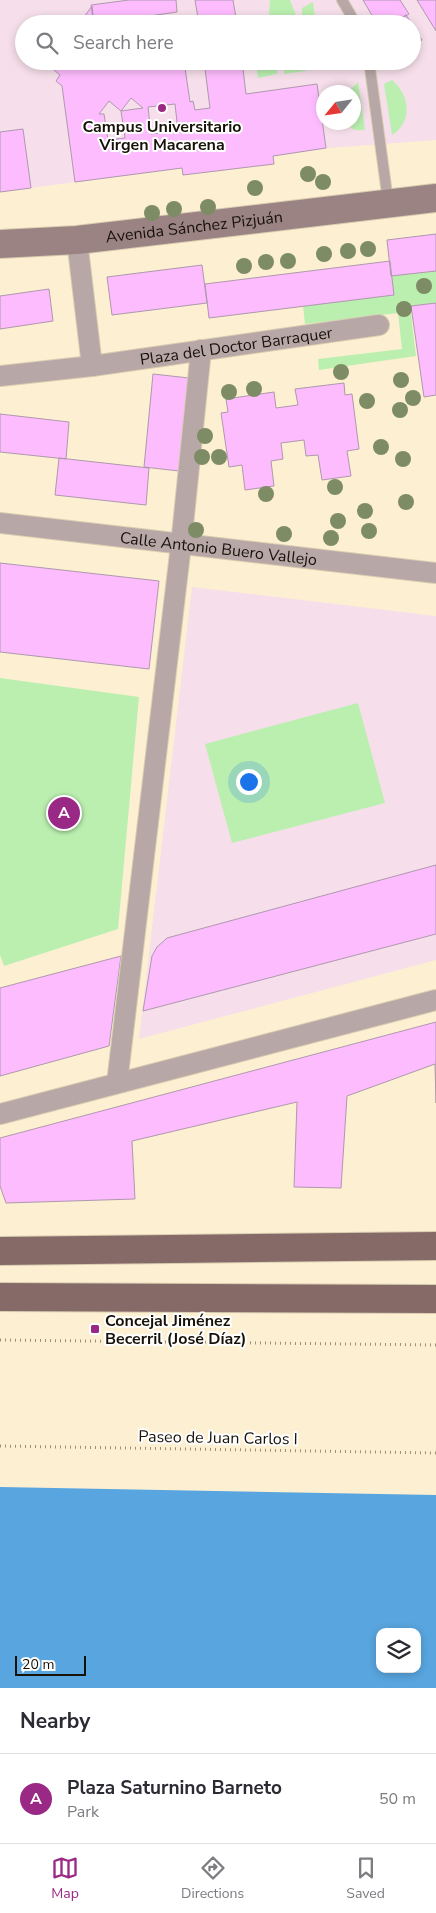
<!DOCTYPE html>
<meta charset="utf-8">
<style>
:root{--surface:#fff;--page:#f7f7f7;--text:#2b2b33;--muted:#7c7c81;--line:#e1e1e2;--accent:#9a2885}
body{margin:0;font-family:"Nunito Sans",sans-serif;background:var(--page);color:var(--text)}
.controls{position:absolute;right:15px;bottom:15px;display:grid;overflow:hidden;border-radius:10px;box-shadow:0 2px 8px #0003}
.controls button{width:45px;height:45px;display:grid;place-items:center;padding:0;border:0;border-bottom:1px solid var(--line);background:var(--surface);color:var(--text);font:25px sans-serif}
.compass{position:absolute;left:316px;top:85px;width:45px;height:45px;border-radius:50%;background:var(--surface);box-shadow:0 2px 8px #0003;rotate:240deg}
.scale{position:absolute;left:15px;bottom:12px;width:71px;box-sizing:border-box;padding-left:5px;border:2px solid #171208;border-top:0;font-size:14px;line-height:18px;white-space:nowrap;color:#171208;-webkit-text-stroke:4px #fff;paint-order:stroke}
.you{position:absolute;left:248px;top:781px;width:18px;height:18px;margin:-12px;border:4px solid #fff;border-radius:50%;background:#1a73e8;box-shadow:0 0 0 8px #1a73e833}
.badge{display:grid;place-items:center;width:32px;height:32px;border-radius:50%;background:var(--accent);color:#fff;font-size:16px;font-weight:700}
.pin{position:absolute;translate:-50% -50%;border:2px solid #fff;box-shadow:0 1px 5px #0006}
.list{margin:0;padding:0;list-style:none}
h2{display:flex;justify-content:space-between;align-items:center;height:65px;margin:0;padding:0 20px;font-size:21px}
h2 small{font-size:16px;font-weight:400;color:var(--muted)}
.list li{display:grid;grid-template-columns:32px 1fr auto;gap:15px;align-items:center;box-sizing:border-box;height:90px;padding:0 20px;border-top:1px solid var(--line)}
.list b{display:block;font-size:19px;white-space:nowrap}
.list p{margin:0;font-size:16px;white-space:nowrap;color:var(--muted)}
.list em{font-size:16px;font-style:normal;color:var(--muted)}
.icon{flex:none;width:28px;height:28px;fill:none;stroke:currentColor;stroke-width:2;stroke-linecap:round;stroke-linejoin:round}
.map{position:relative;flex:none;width:436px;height:1688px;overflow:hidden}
.search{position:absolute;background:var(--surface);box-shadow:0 2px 8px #0003;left:15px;right:15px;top:15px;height:55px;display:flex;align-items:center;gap:12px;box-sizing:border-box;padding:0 18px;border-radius:28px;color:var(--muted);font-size:19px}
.sheet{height:155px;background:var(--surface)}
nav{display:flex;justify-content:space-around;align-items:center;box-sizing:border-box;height:70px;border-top:1px solid var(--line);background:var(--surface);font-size:14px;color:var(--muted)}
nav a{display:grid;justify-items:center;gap:2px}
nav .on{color:var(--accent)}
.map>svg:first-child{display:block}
.education{fill:#f6dfea;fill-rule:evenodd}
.green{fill:#bbefb0}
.water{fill:#59a5df;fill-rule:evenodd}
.building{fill:#fdbcfe;stroke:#ae98ae;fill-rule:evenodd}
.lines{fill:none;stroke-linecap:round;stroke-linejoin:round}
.lane-casing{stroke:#d8ccb1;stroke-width:12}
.street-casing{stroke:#d8ccb1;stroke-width:22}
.secondary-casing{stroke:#d8ccb1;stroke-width:30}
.primary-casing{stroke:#d8ccb1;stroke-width:30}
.path{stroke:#998f7a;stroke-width:3;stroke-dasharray:1 4;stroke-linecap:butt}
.lane{stroke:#b7a7a6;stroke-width:10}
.street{stroke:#b7a7a6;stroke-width:20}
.secondary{stroke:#9a8382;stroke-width:28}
.primary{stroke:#856a68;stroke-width:28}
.tree{fill:#7d8c64}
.poi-dot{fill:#9a2885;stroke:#fff;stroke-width:2}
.labels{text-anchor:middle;stroke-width:4;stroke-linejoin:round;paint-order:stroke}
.poi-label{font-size:16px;font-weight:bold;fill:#171208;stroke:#fff}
.street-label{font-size:16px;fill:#171208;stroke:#fff}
</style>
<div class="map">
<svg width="436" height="1688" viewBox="0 0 436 1688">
<rect width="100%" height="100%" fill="#fdefd1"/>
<path class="education" d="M0,0H436V140L329,148L273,156L274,164L183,175L182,168L0,192ZM24,24H412V61H24ZM324,92H354V122H324Z
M192,587L436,616V960L139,1039Z"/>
<path class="green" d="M270,0H290L296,15L297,24H271L269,14Z
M313,2L316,24H303L306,23V16H302V8Z
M256,61H278L277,74L258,78Z
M285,61H316L305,71L284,74Z
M392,80C409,94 414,121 392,135L384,84Z
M358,82L365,130C357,131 351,130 347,123L354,122V92H348Z
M436,271V303L410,306L416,356L319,370L318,359L402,349L398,313L305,324L303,306L391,276Z
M0,678L139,697L118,929L4,966L0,955Z
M358,703L385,803L232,843L205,744Z"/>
<path class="water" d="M0,1487L436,1495V1688H0ZM380,1632H417V1669H380Z"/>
<path class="building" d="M129,0H176L177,12L136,18L137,24H94L91,5Z
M195,0H233L237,24H199Z
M363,0H400L409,14L391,24H377Z
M417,0H436V31Z
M92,6L94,24H79Z
M406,15L412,24H391Z
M412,25L422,40L412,46Z
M52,61H60L54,70L48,66Z
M60,61H184L190,102L193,101L195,110L210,108L204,61H242L246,94L317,84L326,148L273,156L274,164L183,175L182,168L75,182L62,86L56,81L60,75L54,70ZM131,98L143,108L121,111ZM109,101L121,111L125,138L108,140L104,114H99ZM175,104L178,131L151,134L148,107Z
M23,129L31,188L0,192V132Z
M436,234V271L391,276L387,240Z
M390,261L394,295L209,318L205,284Z
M202,265L207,303L112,315L107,277Z
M49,289L53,321L0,329V296Z
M436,303V395L424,397L411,306Z
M153,374L189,378L179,471L144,467Z
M344,383L345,395L352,394L359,449L347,451L351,476L322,480L318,455L306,456L304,440L281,443L283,459L271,461L274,486L245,490L242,465L229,467L221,413L228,412L226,399L274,392L276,408L298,405L295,389Z
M0,414L69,422L66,459L0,452Z
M59,458L149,468L146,505L55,495Z
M0,563L159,581L149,669L0,652Z
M436,865V934L143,1011L152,956L157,947L167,938Z
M121,956L109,1046L0,1076V988Z
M436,1022V1103L435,1064L347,1096L341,1188L294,1187L297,1102L132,1141L135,1199L6,1203L0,1186V1138Z"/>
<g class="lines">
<g class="lane-casing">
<path id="lane" d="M342,0L356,24
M369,61L388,201"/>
</g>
<g class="street-casing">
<g id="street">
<path d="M77,240L92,366"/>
<path id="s1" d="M0,376L92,366L379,325"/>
<path id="s2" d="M0,523L436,573"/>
<path d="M117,1083L181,545L201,350"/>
<path d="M0,1114L436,1000"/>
</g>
</g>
<g class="secondary-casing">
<g id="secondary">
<path id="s3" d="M0,244L77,240L436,198"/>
</g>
</g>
<g class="primary-casing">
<path id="primary" d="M0,1251L436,1246
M0,1297L436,1299"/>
</g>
<path class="path" d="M0,1340L436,1345
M0,1446L436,1453"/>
<use href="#lane" class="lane"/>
<use href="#street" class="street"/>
<use href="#secondary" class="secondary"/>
<use href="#primary" class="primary"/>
</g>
<g class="tree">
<circle cx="308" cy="174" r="8"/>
<circle cx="323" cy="182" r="8"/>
<circle cx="255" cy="188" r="8"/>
<circle cx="208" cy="207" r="8"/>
<circle cx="174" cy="209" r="8"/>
<circle cx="152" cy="213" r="8"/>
<circle cx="368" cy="249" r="8"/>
<circle cx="348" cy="251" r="8"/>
<circle cx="324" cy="254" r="8"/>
<circle cx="288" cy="261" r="8"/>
<circle cx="266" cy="262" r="8"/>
<circle cx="244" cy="266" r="8"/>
<circle cx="424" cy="286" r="8"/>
<circle cx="404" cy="309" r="8"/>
<circle cx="341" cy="372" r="8"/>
<circle cx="401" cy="380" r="8"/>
<circle cx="254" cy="389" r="8"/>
<circle cx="229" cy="392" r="8"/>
<circle cx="413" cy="398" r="8"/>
<circle cx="367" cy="401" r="8"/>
<circle cx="400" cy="410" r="8"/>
<circle cx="205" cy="436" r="8"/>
<circle cx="381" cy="447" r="8"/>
<circle cx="202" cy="457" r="8"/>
<circle cx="219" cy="457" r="8"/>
<circle cx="403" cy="459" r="8"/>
<circle cx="335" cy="487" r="8"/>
<circle cx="266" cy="494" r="8"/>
<circle cx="406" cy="502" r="8"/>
<circle cx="365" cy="511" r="8"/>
<circle cx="338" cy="521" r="8"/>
<circle cx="196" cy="530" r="8"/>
<circle cx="369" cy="531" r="8"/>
<circle cx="284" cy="534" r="8"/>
<circle cx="331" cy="538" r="8"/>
</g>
<g class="poi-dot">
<circle cx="162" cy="108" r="5"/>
<rect x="90" y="1324" width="10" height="10" rx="2.5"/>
</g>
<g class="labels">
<g class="poi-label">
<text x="162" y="132">Campus Universitario<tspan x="162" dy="18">Virgen Macarena</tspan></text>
<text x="105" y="1326" text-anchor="start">Concejal Jiménez<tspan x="105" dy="18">Becerril (José Díaz)</tspan></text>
</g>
<g class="street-label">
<text dy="6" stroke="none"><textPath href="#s3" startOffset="195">Avenida Sánchez Pizjuán</textPath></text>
<text dy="6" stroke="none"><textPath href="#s1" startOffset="238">Plaza del Doctor Barraquer</textPath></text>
<text dy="6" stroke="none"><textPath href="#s2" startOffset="220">Calle Antonio Buero Vallejo</textPath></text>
<text transform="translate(218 1437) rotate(1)" y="6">Paseo de Juan Carlos I</text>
</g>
</g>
</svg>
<div class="controls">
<button><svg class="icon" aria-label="layers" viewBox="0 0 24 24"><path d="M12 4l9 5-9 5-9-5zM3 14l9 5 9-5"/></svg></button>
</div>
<svg class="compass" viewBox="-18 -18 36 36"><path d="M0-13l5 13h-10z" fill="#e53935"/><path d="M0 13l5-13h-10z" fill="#7c7c81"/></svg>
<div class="scale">20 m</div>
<div class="you"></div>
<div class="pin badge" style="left:64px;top:813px">A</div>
<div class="search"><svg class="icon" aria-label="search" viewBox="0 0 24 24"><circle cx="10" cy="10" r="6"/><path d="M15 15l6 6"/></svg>Search here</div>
</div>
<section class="sheet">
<h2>Nearby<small></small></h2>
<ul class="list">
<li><span class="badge">A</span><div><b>Plaza Saturnino Barneto</b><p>Park</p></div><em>50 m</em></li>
</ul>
</section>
<nav>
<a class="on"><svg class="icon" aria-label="map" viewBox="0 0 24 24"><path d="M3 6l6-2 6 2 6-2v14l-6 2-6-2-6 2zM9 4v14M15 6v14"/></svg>Map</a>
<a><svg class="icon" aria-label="directions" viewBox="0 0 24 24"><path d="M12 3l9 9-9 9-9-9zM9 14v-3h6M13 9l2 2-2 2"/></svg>Directions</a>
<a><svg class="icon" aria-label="saved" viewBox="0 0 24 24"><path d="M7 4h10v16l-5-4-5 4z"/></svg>Saved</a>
</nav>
